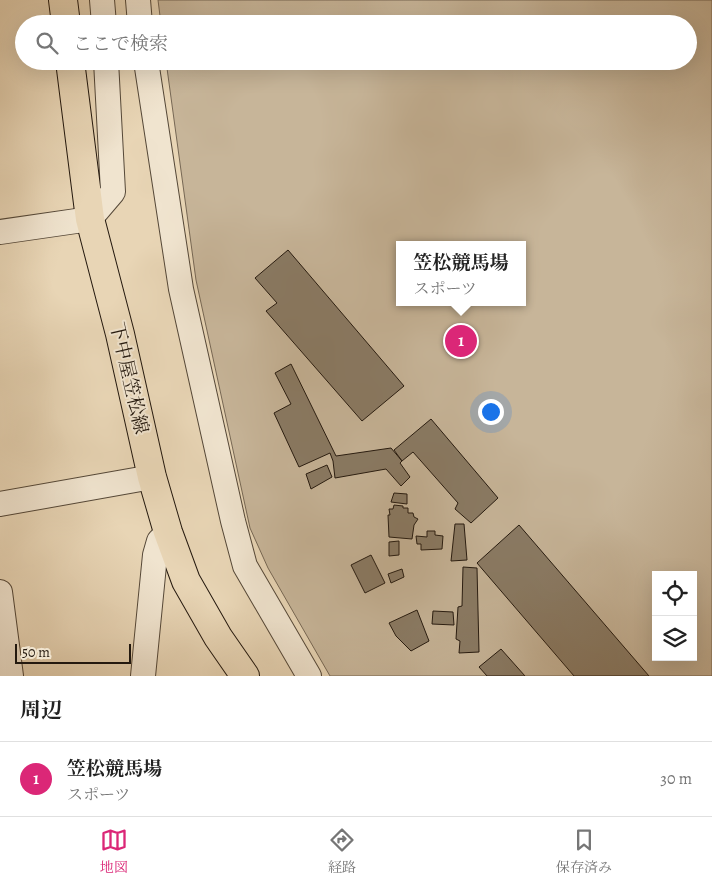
<!DOCTYPE html>
<html lang="ja">
<meta charset="utf-8">
<style>
:root{--surface:#fff;--page:#f2f2f2;--text:#222;--muted:#767676;--line:#e0e0e0;--accent:#db2777}
body{margin:0;font-family:Alegreya,"Noto Serif JP",serif;background:var(--page);color:var(--text)}
.controls{position:absolute;right:15px;bottom:15px;display:grid;overflow:hidden;border-radius:0px;box-shadow:0 5px 20px #0002}
.controls button{width:45px;height:45px;display:grid;place-items:center;padding:0;border:0;border-bottom:1px solid var(--line);background:var(--surface);color:var(--text);font:25px sans-serif}
.scale{position:absolute;left:15px;bottom:12px;width:116px;box-sizing:border-box;padding-left:5px;border:2px solid #24190f;border-top:0;font-size:14px;line-height:18px;white-space:nowrap;color:#24190f;-webkit-text-stroke:4px #f0e4cf;paint-order:stroke}
.you{position:absolute;left:490px;top:411px;width:18px;height:18px;margin:-12px;border:4px solid #fff;border-radius:50%;background:#1a73e8;box-shadow:0 0 0 8px #1a73e833}
.badge{display:grid;place-items:center;width:32px;height:32px;border-radius:50%;background:var(--accent);color:#fff;font-size:16px;font-weight:700}
.pin{position:absolute;translate:-50% -50%;border:2px solid #fff;box-shadow:0 1px 5px #0006}
.popup{position:absolute;left:396px;top:241px;width:130px;height:65px;box-sizing:border-box;display:grid;place-content:center;border-radius:0px;background:var(--surface);filter:drop-shadow(0 1px 4px #0005);font-size:16px;white-space:nowrap;color:var(--muted)}
.popup b{font-size:19px;color:var(--text)}
.popup::after{content:'';position:absolute;left:50%;top:100%;margin-left:-10px;border:10px solid transparent;border-top-color:var(--surface)}
.list{margin:0;padding:0;list-style:none}
h2{display:flex;justify-content:space-between;align-items:center;height:65px;margin:0;padding:0 20px;font-size:21px}
h2 small{font-size:16px;font-weight:400;color:var(--muted)}
.list li{display:grid;grid-template-columns:32px 1fr auto;gap:15px;align-items:center;box-sizing:border-box;height:75px;padding:0 20px;border-top:1px solid var(--line)}
.list b{display:block;font-size:19px;white-space:nowrap}
.list p{margin:0;font-size:16px;white-space:nowrap;color:var(--muted)}
.list em{font-size:16px;font-style:normal;color:var(--muted)}
.icon{flex:none;width:28px;height:28px;fill:none;stroke:currentColor;stroke-width:2;stroke-linecap:round;stroke-linejoin:round}
.map{position:relative;flex:none;width:712px;height:676px;overflow:hidden}
.search{position:absolute;background:var(--surface);box-shadow:0 5px 20px #0002;left:15px;right:15px;top:15px;height:55px;display:flex;align-items:center;gap:12px;box-sizing:border-box;padding:0 18px;border-radius:28px;color:var(--muted);font-size:19px}
.sheet{height:140px;background:var(--surface)}
nav{display:flex;justify-content:space-around;align-items:center;box-sizing:border-box;height:70px;border-top:1px solid var(--line);background:var(--surface);font-size:14px;color:var(--muted)}
nav a{display:grid;justify-items:center;gap:2px}
nav .on{color:var(--accent)}
.map>svg:first-child{display:block}
.green{fill:#c7b599;stroke:#766754;fill-rule:evenodd}
.building{fill:#8a7b65;stroke:#24190f}
.lines{fill:none;stroke-linecap:round;stroke-linejoin:round}
.minor-casing{stroke:#554838;stroke-width:26}
.major-casing{stroke:#24190f;stroke-width:30}
.minor{stroke:#f0e4cf;stroke-width:24}
.major{stroke:#e8d5b5;stroke-width:28}
.labels{text-anchor:middle;stroke-width:4;stroke-linejoin:round;paint-order:stroke}
.street-label{font-size:19px;fill:#24190f;stroke:#f0e4cf}
</style>
<div class="map">
<svg width="712" height="676" viewBox="0 0 712 676">
<rect width="100%" height="100%" fill="#e8d5b5"/>
<filter id="stains"><feTurbulence type="fractalNoise" baseFrequency=".004" numOctaves="4"/><feColorMatrix values="0 0 0 0 .2 0 0 0 0 .09 0 0 0 0 .02 0 0 0 .5 -.17"/></filter>
<radialGradient id="worn" r=".72"><stop offset=".6" stop-color="#630" stop-opacity="0"/><stop offset="1" stop-color="#630" stop-opacity=".3"/></radialGradient>
<path class="green" d="M158,0H712V676H330L268,568L250,528L196,280L166,61H688V24H161ZM400,245H522V302H400ZM656,575H693V657H656Z"/>
<path class="building" d="M288,250L404,386L362,421L266,311L277,303L255,278Z
M291,364L336,456L391,448L402,461L400,463L410,477L401,486L386,469L335,478L333,461L330,453L299,467L274,413L291,404L275,373Z
M431,419L498,498L471,523L455,509L458,503L413,452L402,461L394,450Z
M327,465L332,477L311,489L306,474Z
M394,493L407,494V504L391,502Z
M394,505L403,506V508H408V513H413L414,517L418,519L414,525L412,539L389,537L388,515H390L389,509H393Z
M455,524H464L467,560L451,561Z
M519,525L649,676H574L477,563Z
M427,531H435V535L443,536L442,549L421,550V544H417L416,536L427,537Z
M399,541V555L389,556V542Z
M371,555L385,583L365,593L351,565Z
M463,567L477,568L479,652L459,653L460,641L456,639L458,607L462,606Z
M402,569L404,577L391,583L388,574Z
M417,610L429,641L411,651L396,636L389,623Z
M433,611L453,612L454,625L432,624Z
M501,649L525,676H487L479,667Z"/>
<g class="lines">
<g class="minor-casing">
<path id="minor" d="M102,0L104,24
M138,0L140,24
M146,61L181,289L233,521L245,566L309,676
M0,232L90,219L113,192L106,61
M0,504L152,477
M0,592L11,676
M143,676L155,555L159,541L168,532"/>
</g>
<g class="major-casing">
<path id="major" d="M63,0L66,24
M70,61L90,219L120,334L152,477L168,532L186,581L218,637L245,676"/>
</g>
<use href="#minor" class="minor"/>
<use href="#major" class="major"/>
</g>
<g class="labels">
<g class="street-label">
<text transform="translate(130 378) rotate(77)" y="7">下中屋笠松線</text>
</g>
</g>
<rect width="100%" height="100%" filter="url(#stains)"/>
<rect width="100%" height="100%" fill="url(#worn)"/>
</svg>
<div class="controls">
<button><svg class="icon" aria-label="locate" viewBox="0 0 24 24"><circle cx="12" cy="12" r="6"/><path d="M12 2v4M12 18v4M2 12h4M18 12h4"/></svg></button>
<button><svg class="icon" aria-label="layers" viewBox="0 0 24 24"><path d="M12 4l9 5-9 5-9-5zM3 14l9 5 9-5"/></svg></button>
</div>
<div class="scale">50 m</div>
<div class="you"></div>
<div class="pin badge" style="left:461px;top:341px">1</div>
<div class="popup"><b>笠松競馬場</b>スポーツ</div>
<div class="search"><svg class="icon" aria-label="search" viewBox="0 0 24 24"><circle cx="10" cy="10" r="6"/><path d="M15 15l6 6"/></svg>ここで検索</div>
</div>
<section class="sheet">
<h2>周辺<small></small></h2>
<ul class="list">
<li><span class="badge">1</span><div><b>笠松競馬場</b><p>スポーツ</p></div><em>30 m</em></li>
</ul>
</section>
<nav>
<a class="on"><svg class="icon" aria-label="map" viewBox="0 0 24 24"><path d="M3 6l6-2 6 2 6-2v14l-6 2-6-2-6 2zM9 4v14M15 6v14"/></svg>地図</a>
<a><svg class="icon" aria-label="directions" viewBox="0 0 24 24"><path d="M12 3l9 9-9 9-9-9zM9 14v-3h6M13 9l2 2-2 2"/></svg>経路</a>
<a><svg class="icon" aria-label="saved" viewBox="0 0 24 24"><path d="M7 4h10v16l-5-4-5 4z"/></svg>保存済み</a>
</nav>
